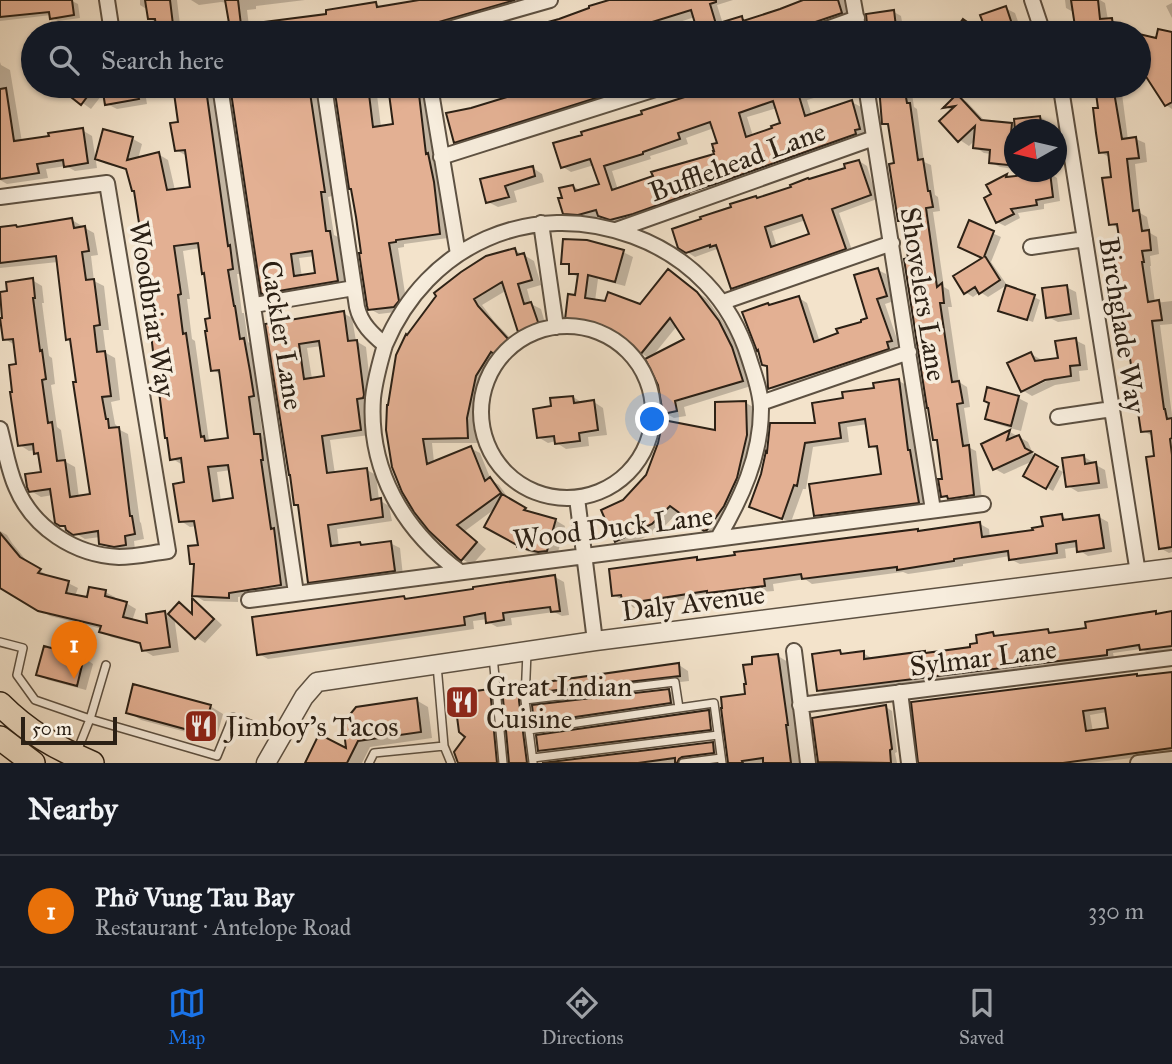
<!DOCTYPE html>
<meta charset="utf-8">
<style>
:root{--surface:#171b24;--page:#242831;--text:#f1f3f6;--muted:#9ea1a6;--line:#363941;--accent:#1a73e8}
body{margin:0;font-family:"IM FELL Great Primer",serif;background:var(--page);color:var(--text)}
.compass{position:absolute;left:1004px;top:119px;width:63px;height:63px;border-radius:50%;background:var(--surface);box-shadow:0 2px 5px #0004;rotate:262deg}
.scale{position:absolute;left:21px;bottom:18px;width:96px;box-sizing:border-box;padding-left:7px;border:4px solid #2b2015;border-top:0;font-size:19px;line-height:24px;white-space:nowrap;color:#2b2015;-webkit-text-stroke:5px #f7eddd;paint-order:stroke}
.you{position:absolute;left:653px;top:420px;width:24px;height:24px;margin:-18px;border:5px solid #fff;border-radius:50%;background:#1a73e8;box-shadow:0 0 0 10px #1a73e833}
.badge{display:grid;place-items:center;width:46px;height:46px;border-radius:50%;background:var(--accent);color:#fff;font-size:23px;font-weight:700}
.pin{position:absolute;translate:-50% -58px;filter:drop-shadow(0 2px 4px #0008)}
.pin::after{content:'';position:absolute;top:37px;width:24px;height:21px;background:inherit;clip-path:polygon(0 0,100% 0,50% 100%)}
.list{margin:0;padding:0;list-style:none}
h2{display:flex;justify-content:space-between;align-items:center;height:91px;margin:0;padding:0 28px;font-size:30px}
h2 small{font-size:23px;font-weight:400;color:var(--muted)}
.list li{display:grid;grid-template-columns:46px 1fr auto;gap:21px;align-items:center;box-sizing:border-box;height:112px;padding:0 28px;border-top:2px solid var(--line)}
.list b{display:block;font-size:26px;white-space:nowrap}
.list p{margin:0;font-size:23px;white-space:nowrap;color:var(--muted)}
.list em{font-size:23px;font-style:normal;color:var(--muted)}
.icon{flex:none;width:38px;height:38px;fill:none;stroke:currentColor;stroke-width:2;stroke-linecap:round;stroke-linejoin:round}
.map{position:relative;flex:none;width:1172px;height:763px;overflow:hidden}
.search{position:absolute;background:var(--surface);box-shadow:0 2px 5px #0004;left:21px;right:21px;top:21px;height:77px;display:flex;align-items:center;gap:18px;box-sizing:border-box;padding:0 24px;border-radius:38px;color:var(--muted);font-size:26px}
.sheet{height:203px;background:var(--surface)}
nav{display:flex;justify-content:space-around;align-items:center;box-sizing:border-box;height:98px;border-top:2px solid var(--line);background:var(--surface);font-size:19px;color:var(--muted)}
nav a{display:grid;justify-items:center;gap:4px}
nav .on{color:var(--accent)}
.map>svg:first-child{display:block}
.shadow{fill:#0003;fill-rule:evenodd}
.building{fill:#e3b093;stroke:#2b2015;stroke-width:2;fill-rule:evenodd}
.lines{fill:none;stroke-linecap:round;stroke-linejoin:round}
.service-casing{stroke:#5d5142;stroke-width:10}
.minor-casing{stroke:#5d5142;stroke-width:18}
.tertiary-casing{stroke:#5d5142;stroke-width:21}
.primary-casing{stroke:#2b2015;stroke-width:26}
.service{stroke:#f7eddd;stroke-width:7}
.minor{stroke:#f7eddd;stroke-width:14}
.tertiary{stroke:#f7eddd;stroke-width:18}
.primary{stroke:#f3e3cb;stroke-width:23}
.labels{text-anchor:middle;stroke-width:7;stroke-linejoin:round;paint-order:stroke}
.street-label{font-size:28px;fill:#2b2015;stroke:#f7eddd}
.poi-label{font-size:28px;fill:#2b2015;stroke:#f7eddd;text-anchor:start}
</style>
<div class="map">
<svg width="1172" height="763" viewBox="0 0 1172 763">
<rect width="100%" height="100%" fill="#f3e3cb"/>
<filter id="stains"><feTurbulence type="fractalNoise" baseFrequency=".00286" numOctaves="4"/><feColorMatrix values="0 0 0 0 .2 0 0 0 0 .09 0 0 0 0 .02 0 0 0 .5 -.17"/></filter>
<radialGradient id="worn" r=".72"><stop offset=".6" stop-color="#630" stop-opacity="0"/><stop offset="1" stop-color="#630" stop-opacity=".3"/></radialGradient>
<path class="shadow" d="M15,0L72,1L78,4L80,18L58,21L52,18L51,15L0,21V2Z
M140,0H177L181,33H158L157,23L149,18L148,10L140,5Z
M191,0H305L256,6V9L247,10L249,26L328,16L376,4L382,8L421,0H539L424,33H195V29L231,25L228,3L221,2L199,5Z
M615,0H733L717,5L723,24L742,18L748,21L808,0H844L850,18L816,33H695L700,32L695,17L645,33H499L523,27L527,30L560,21Z
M1065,0H1100L1105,3L1108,20H1111L1120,25L1121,33H1077L1075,13L1066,8Z
M1172,3V18L1166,6Z
M1005,8L1015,13L1022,33H989L982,16Z
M894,12L901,16L904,33H872L871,24L869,23Z
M1172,34V109L1166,105L1147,74L1139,71V44L1141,36L1157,40Z
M0,62L1,65L10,70L22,142L82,130L92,136L97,168L75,171L66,166L46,169L48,178L7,184L0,180Z
M59,86H144L147,104L117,109L107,104L105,91L91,109Z
M154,86H172L166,93Z
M232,86H317L332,196L328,197L334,235L338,237L345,285L271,298L263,293ZM315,256L317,275L302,277L299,258Z
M335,86H422L423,93L426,95L434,159L437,160L442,189L448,238L404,244V247L398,248L407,306L404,311L379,314L370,309L353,190L351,188ZM391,93L395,125L381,127L377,95Z
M448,86H480L458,93Z
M547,86H657L464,147L455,142L472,109Z
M725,86H836L838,91L807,100L812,116L852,102L861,107L868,133L620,224L609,221L600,216L588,219L573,218L564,213L573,186L581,191L601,185L594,165L571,172L563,167L645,115L644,112ZM777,108L782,124L753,136L747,117ZM714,128L719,144L716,155L618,190L612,171L651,159L650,156L688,144L686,138Z
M880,86H920L911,87L914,107L917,109L924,162L931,165L935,195L938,197L940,211L933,212L944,287L949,290L952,307H948L959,382L967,387L970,407L964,408L970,448L976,451L982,499L957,502L942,496L944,480L939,442L935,439L905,223L899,220L895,165L890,127L884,123Z
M934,86H965L964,95L940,93L934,90Z
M1093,86H1121L1128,140L1136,139L1145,143L1147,162L1135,164L1140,213L1147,217L1150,233L1157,237L1159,254L1150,256L1151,266H1150L1155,303L1172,301V324L1160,325L1172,415V552L1169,553L1160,548L1156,458L1153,436L1143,431L1120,229L1111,224L1113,178L1109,157L1100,152V109L1095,87Z
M206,90L215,96L236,251L239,253L242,274H237L242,313H244L248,342L253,345L262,401H258L263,437L269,441L272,464L269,465L279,534L283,536L290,590L238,597V602L204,601L194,595L195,565L192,563L200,546L197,526L190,527L181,521L186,484L183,463L181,464L171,458L169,384L165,364L156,359L157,314L154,293L145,288L144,244L136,191L129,170L106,164L97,159L105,131L133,139L142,144L138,159L158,154L168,160L175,190L192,188L187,156L176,150L180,123ZM200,248L212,320L213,370L221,375L230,440L209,441L195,341L192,339L187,299H190L183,251ZM231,470L235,500L221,501L217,472Z
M957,96L967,102L986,122L1016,125L1040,117L1050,123L1051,130H1014V169L1000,167L990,162L991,154L984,153L975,147V140L969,146L960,140L952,111L946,107Z
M859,161L867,166L877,199L839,213L853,253L740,292L733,288L720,250L717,249L695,257L687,252L758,200L847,169ZM806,220L812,235L777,247L772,231Z
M533,168L542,174L544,182L514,191L517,202L498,207L488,202L483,181Z
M1049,173L1057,178L1060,201L1044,204V209L1018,213L1020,218L1005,226L997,222L993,195L988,186L1006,176L1011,178Z
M72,220L82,226V228H85L94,233L98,255L91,256L94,281L104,286L109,330H103L106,353L115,358L120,400L111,402L115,424L117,426L118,429L128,434L140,522L141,523L144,539L134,541L135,550L125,551L111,549L101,543L100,537L85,539L61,525L53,495L41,497L31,491L43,474L41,455L36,453L35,450L29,451L20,445L18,365L15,345L5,339L9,292L32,280L42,286L44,303H42L49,356L52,358L55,384L51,385L57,427L61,430L66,462L75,467L79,498L92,496L72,341L68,338L58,262L0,268V229L19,228Z
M970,223L1001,237L991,262L1007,285L988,297L980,292L973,297L965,292L985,258L960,246Z
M515,250L534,261L541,285L527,289L531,304L541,309L547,330L529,336L519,330L507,290L482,305L494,321L518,346L504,358L501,356L485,382L476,424L477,443H432L434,462L470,448L480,453L491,480L499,485L509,499L508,500L535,515L555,520L565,526L557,556L549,557L529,552L519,546L496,508L465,531L486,549L472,565L462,559L430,530L398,356Z
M623,252L633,257L625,286L598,279L595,301L641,306L668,271L707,299L728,329L742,354L751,386L684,407L686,416L674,418L665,413L660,385L650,359L641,353L622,338L600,328L576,325L567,319L577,297L580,278L570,273L571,267L563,263ZM677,326L687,340L651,358Z
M878,270L886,274L894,301L885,304L899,345L895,347L897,353L778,393L770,388L769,367L799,298L807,303L820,342L869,319Z
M1066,287L1076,292L1080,319L1058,322L1048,317Z
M1034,297L1040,300L1033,322L1006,313Z
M343,313L352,318L356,341L366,347L372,401V402L365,403L370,435L330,440L335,474L367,470L376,475L379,500L389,506L392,521L337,529L339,547L360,544L364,546L390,543L400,548L403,576L319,587L310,581L299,506L296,504L267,325ZM322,346L326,377L312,379L307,348Z
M1075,340L1085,345L1088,370L1079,371L1080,381L1055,385L1032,396L1022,390L1031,354L1040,359L1041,362L1060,359ZM1052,375L1053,378L1025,391V387Z
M899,381L908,386L916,455L919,457L927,507L824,521L815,515L883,476L880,451L871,446L868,424L847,427L849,442L813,447L806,489H803L791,522L760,511L817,425L845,400Z
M573,397L583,403L594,402L603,408L607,435L588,437L589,446L566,449L557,443L556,441L548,443L538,437L553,408Z
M1018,398L1028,403L1021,431L997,424L987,419L991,403Z
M746,403L755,408L756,441L716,535L679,511L662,529L626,546L617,540L624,501L717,432Z
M1010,432L1028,442L1034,456L1063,472L1053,491L1025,475L1033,461L1004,474L995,469L983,445Z
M1084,457L1093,462L1094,464L1105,470L1108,488L1078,492L1068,486Z
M1062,516L1070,521L1099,517L1108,522L1112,552L1088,556L1079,550L1078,547L1065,549L1066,558L1020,564L1010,559V556L963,564V566L908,574L903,572L812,584L805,579L773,584L774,591L686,599L634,608L614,595L697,558L702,561L980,524L989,529L990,538L1035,532L1045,528Z
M0,531L7,535L12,543L30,565L49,576L68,583L78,588L75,596L88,599L105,592L115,597L114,600L126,603L136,609L132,621L149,625L164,613L169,616L180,604L194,614V601L202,606L222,625L205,643L196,637L174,616L179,652L153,656L143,650V645L111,637L101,631L102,629L50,616L0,585Z
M555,577L564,582L569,615L562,616L554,612L511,618L512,625L497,627L488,622V619L473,621L474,629L268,659L259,654L404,598L408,600Z
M1155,613L1159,615L1172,613V650L1148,653L1141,649L1113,653L1114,658L826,694L818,690L840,652L845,655L863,653L870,657L871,660L925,653L928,654L972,648L993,634L998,637L1048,631L1054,634L1088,629Z
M778,656L788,662L798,730L796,731L801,763H730L726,736L714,738L712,718H708L711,738L553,758L539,750L708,712L724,721L747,696Z
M84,658L93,664L86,690L48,680L38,674Z
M679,665L688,671L689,681L543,698L533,692Z
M1172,673V753L1091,763H920L1136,675L1141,678ZM1107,712L1110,730L1093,732L1090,715Z
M519,688L529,694V708L536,763H511V760L509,763H461L468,737L490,691L505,700L504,690Z
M669,691L678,696L680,708L545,728L536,722Z
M416,700L428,707L432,738L370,747L362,763H307L349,751L345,724Z
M210,706L223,714L216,740L141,720L128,712Z
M886,707L892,711L897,752L895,753L897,763H819L814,719Z
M713,744L723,750L724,758L691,763H557Z"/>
<path class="building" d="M0,0H72L74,15L50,19L49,12L0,17Z
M145,0H170L174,33H157L155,19H148Z
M225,0H238L241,25L326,14V10L376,2L377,7L419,0H515L411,30V33H203L202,27L229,23Z
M609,0H716V2L710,4L716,24L742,16L743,21L780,9L803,0H838L842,13L812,23L806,30L796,33H695V31L697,30L691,10L649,23L624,33H519V30L559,19L589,8V6Z
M1071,0H1098L1100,19L1112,18L1114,33H1076Z
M1006,6L1015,33H987L980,15Z
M894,10L896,27L877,30L876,23L867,24L866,14Z
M963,19L983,33H953Z
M1158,29L1172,32V102L1165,106L1143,72L1139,71V34L1156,38Z
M57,86H95L81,105Z
M102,86H136L139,99L105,105Z
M230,86H309L325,192H321L326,231H330L338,281L261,294ZM312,251L315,273L294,276L291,254Z
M334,86H368L373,127L393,124L388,86H418L426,154L428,153L434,182L440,234L396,240V242L389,243L399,301L394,307L368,310L367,306L359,253H361L356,217L351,189H349Z
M537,86H634L454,143L446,113L471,108L507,97V95L537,87Z
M719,86H823V88L799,96L805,116L852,100L860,129L855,130L856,134L715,184L689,192V194L633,214L610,220L598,216L596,210L578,215L563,214L558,198H562L559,188L573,185L575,191L599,184L590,159L561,168L553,143L582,135L581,132L642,114L641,111ZM773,101L780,123L771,126L772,128L746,137L739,113ZM710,122L717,143L712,144L714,151H713L714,154L651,172L653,176L612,190L604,166L643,154V152L680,139L678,133Z
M879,86H904L907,103H910L918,160L923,159L928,191H930L933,207L926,208L937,287L942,283L944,303H940L947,350L952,382L959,381L963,403L957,404L963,446L969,445L974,495L948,499L947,496L941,497L938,479H942L937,440H933L928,408H927L904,259L908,258L902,221H898L889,164L894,163L888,124H882Z
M1095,86H1113L1122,139L1136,137L1139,158L1127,159L1133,211L1139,210L1142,231L1149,230L1151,250L1142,251L1144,262H1142L1148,302L1159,300L1162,320L1152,321L1164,409H1165L1167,419L1172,418V438L1170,439L1172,455V547L1159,549L1146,457L1154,456L1151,431L1141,432L1113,245L1120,244L1117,224L1109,225L1102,178L1111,177L1108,152L1099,153L1096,133L1093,108H1098Z
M6,88L14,141L49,136L48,133L83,128L88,163L64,167L63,160L37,164L39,173L0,179V89Z
M206,89L228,246L230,245L233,269L228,270L234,306H235L240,339L244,338L250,371L254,396L249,397L254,434H260L263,460H261L271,529L274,528L281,585L229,593V598L192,596L194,564H190L188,546L198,545L194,521L179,522L173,484L184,482L181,458L170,460L167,438H165L158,384L167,382L164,358L154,360L151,334H149L146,314L155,313L152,288L144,290L138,243L142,242L134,191H132L126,169L95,159L103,129L133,137L127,160L159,152L167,190L190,187L185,150L175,151L170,123L178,122L174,93ZM198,243L202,274L204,273L210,318L205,319L207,331H205L211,371L219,370L228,438L205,441L204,436L201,437L186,333L183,334L178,295L181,294L174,246ZM228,465L233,498L213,501L208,467Z
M957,94L981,120L1012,123L1008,165L989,163L990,150L973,148L975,126L958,142L939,121L955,106L943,108Z
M1040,116L1042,130H1015L1014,119Z
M859,160L871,195L832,209L846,249L731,289L716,245L710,247V245L686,253L678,248L672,229L701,219L700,217L731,207L730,204L756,196L757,198L791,187L790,185L808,178L809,179L845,168L844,164ZM802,215L809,234L771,247L765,227Z
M533,166L535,176L505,186L509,197L486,203L480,179Z
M1050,172L1053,197L1036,200L1037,205L1011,209L1014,214L996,223L984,198L991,194L986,185L1007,174L1006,177Z
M72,218L74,228L85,226L89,251L82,252L86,280L94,279L100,325L94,326L97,352L105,351L111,396L102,397L106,419H108L109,428L119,427L130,516H132L135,534L125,536L126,545L114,547L99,544L98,531L73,535L66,530L65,526H60L55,523L50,489L29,492L27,487L25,474L41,472L38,453L34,454L33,444L18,446L10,392H12L9,365L16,364L13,339L3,340L0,318H2L0,292L7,291L6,282L33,278L35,298H33L40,351L42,350L46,379L42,380L48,423L52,422L57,461L65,460L70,497L90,494L73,382H76L70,339L66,340L56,256L0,263V227L16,225L17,227Z
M969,220L994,231L984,257L985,256L1000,280L979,294L975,287L964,294L953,276L982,258L958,247Z
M563,239L587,240L624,250L615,282L588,275L585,298L605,301L608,292L640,304L668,269L697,292L719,321L732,347L743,381L675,401L677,411L663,414L658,385L645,359L684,339L670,318L640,355L616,335L595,327L596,325L565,320L568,294L575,295L578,274H569V264H561Z
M515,248L517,255L524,253L532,280L518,284L524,304L531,302L539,325L518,332L502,282L474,299L478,306L509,340L494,354L491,352L476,376L467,418L468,438L423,439L427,464L471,446L485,481L490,477L501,493L457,525L477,542L461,561L429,531L414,512L402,492L392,467L386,430L387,405H388L396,355L406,334L407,335L436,296L434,293L461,272L486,256Z
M878,268L887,296L877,299L892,341L887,342L889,349L768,389L767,366L762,365L758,350L757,351L742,312L768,303L769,305L799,296L814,342L838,333L836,329L861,322V320L867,318L854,275Z
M1006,285L1035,295L1027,320L998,311Z
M1067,285L1071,314L1046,318L1042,288Z
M344,311L348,341L357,340L364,395L363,398L357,399L361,430L322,436L327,473L367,468L371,500L381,498L383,517L328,525L331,546L360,542L361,545L391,541L395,571L308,583L298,505H294L290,475H289L265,324ZM319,341L324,376L304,379L299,344Z
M1076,338L1080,365L1070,366L1071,376L1045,380L1021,392L1007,363L1031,352L1035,361L1058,358L1055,341Z
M899,379L908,450H910L919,503L814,516L809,484L881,474L877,446L869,447L865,419L839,423L841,438L805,443L797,486L794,485L782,519L749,507L761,474L766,451L767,452L770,423H815L812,403L843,398L842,392L874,388L873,383Z
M987,387L1019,396L1011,426L985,419L989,403L984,401Z
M573,396L574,403L594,400L598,430L579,433L580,441L555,444L554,436L537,438L533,409L551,406L550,398Z
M746,401L747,435L737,478L724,506L707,530L704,531L670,506L652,524L615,542L601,510L623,500L646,475L658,443L663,420L715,430V402Z
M1010,430L1007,440L1019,435L1025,448L1032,452L993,470L981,444Z
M1035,454L1058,467L1046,489L1023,476Z
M1084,455L1085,464L1096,462L1099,483L1066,487L1062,458Z
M502,494L526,508L524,510L556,519L547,551L538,552L517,547V545L484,527Z
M1062,514L1063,520L1099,515L1104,548L1077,552L1076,541L1056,544L1057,553L1009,560L1008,551L954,559V561L897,570V567L802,579L801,574L764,579L765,586L707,593V591L623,604L621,595L612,596L609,569L697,557V560L735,555L734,552L760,549L918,529V531L980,522L982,537L1033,530L1032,528L1043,526L1041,517Z
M0,533L20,557L41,569L38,573L69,581L66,593L87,597L89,587L106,590L105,596L127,602L123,617L147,623L146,614L165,611L170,647L142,651L140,643L99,632L101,626L38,611L0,588Z
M555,575L560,611L551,612L550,607L503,613L504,620L486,623L485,613L464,617L465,625L257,655L252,617L404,596L405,599L473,589V587Z
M192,598L214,619L195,639L168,614L179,602L192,614Z
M1156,611V614L1172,611V646L1140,650L1139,645L1107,650V655L817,691L812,654L840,650L841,654L864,651V659L925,651V653L970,647V644L977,643L976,635L993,632L994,636L1048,629L1049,633L1086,628L1085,622Z
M44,646L84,657L77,686L36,675Z
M778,654L788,725H786L791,763H763V758L742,761L743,763H728L721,708H722L721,697L745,694L744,684H746L743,665L752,664V657Z
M679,663L680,676L531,693L532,684Z
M1172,672V748L1063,763H918L911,702L1137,674V676ZM1105,708L1108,728L1086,731L1083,711Z
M133,684L211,705L203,734L126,713Z
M519,686V701L527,763H509L502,688Z
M490,689L497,763H458L454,752L465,737L459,732L454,694Z
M669,689L671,703L534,723L532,705Z
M417,698L421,732L358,741L347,763H305L319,734L346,748L343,723L356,707Z
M886,705L892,749L890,750L891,763L818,762L812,718Z
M709,710L711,730L538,751L536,735Z
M713,742L714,753L682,757L679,759L677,763H675V758L638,763H542Z"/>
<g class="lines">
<g class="service-casing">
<path id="service" d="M0,642L23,648L17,675L35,700L90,719L106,665
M527,652L525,700L533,762
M493,656L503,763
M525,700L675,682L679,708L714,703L722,763
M529,730L679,708
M444,746L451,763
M76,754L90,719L217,756L233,717L281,737
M533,758L718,735
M369,763L374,753L444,746L437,665
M683,763L721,758"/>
</g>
<g class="minor-casing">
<path id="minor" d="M107,0L111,26
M853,0L859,33
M1032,0L1043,33
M435,33L550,0
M815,33L857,18
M220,86L296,593
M324,86L357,307C361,324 372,334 385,345C380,362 375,380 373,398C368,470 403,530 460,572
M430,86L458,254
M866,86L933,510
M1059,86L1062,95L1138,573
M441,157L665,86
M0,197L107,183L168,551C152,553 135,557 119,557C75,555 33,528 16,487C8,469 5,448 0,429
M541,223L556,327
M616,230L874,138
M1031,247L1085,239
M723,302L892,243
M254,305L354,288
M481 412a86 86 0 1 1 172 0a86 86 0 1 1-172 0Z
M385,345C427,245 531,198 633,236C690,257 731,300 749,358C754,374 761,392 761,409C761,456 741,499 718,538
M761,403L909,352
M1058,417L1112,409
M577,498L595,641
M249,600L983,504
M794,651L808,763
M900,692L909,763
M800,705L1172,658
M1138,763L1172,759"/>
</g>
<g class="tertiary-casing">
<path id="tertiary" d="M266,763L304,697L317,682L595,641L1172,568"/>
</g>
<g class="primary-casing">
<path id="primary" d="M0,704C28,732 56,748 92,763
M0,738L33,763"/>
</g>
<use href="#service" class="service"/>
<use href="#minor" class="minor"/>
<use href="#tertiary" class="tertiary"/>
<use href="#primary" class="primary"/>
</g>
<defs>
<g id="restaurant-square" transform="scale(1.75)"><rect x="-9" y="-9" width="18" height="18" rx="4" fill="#8f2418" stroke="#f7eddd"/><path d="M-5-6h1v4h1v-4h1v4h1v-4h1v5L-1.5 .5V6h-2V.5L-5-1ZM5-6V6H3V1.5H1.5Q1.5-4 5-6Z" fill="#fff"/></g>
</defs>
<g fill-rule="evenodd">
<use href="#restaurant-square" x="462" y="702"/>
<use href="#restaurant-square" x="201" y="726"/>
</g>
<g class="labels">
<g class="street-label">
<text transform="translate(737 161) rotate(-20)" y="10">Bufflehead Lane</text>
<text transform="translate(924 294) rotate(81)" y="10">Shovelers Lane</text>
<text transform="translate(153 309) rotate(81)" y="10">Woodbriar Way</text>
<text transform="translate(1123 325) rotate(81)" y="10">Birchglade Way</text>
<text transform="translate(283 335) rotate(81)" y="10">Cackler Lane</text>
<text transform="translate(613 527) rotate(-7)" y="10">Wood Duck Lane</text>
<text transform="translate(693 602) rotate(-7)" y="10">Daly Avenue</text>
<text transform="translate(983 657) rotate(-7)" y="10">Sylmar Lane</text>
</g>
<g class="poi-label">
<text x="486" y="696">Great Indian<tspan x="486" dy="32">Cuisine</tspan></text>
<text x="226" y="736">Jimboy's Tacos</text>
</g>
</g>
<rect width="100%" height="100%" filter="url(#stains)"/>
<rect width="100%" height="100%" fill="url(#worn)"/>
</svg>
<svg class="compass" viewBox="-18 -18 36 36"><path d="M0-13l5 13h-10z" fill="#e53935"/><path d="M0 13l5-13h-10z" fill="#9ea1a6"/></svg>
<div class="scale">50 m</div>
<div class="you"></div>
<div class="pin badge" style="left:74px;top:679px;background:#e8710a">1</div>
<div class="search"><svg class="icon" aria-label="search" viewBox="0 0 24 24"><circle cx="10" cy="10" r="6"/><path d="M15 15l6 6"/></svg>Search here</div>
</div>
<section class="sheet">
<h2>Nearby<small></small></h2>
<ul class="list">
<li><span class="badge" style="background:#e8710a">1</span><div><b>Phở Vung Tau Bay</b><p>Restaurant · Antelope Road</p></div><em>330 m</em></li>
</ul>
</section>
<nav>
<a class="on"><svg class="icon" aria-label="map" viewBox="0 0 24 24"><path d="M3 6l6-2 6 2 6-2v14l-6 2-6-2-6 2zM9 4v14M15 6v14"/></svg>Map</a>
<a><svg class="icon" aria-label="directions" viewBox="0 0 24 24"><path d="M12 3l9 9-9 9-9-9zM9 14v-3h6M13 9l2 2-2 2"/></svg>Directions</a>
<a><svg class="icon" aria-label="saved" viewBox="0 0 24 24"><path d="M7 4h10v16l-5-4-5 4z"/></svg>Saved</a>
</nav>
